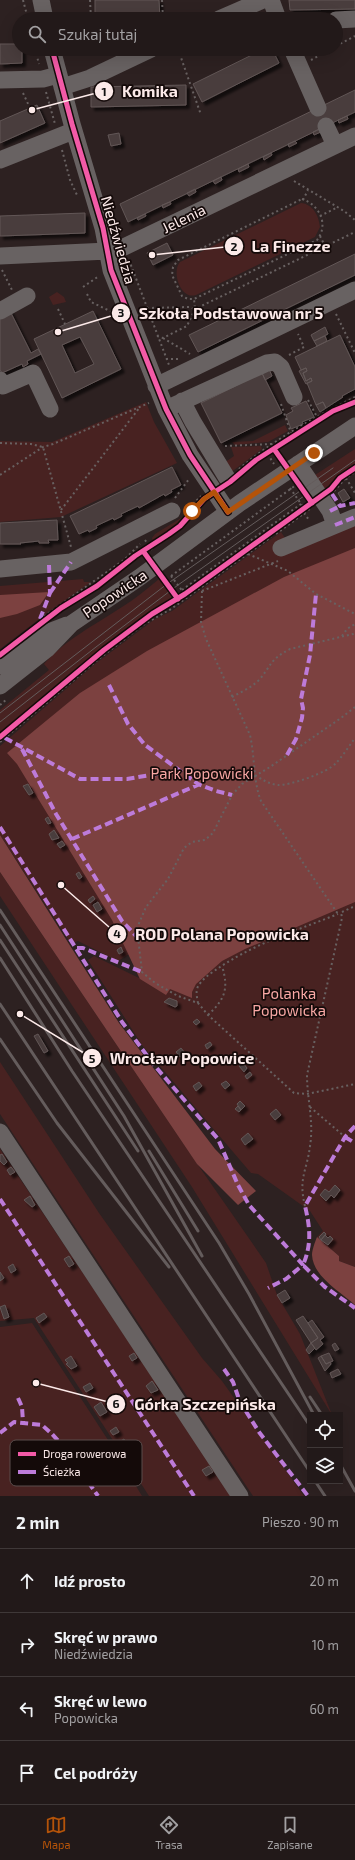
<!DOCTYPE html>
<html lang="pl">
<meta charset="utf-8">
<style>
:root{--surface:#221919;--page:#2e2626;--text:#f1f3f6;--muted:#a2a0a2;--line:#3f3838;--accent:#b45309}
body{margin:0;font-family:"Exo 2",sans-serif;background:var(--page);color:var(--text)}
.controls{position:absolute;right:12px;bottom:12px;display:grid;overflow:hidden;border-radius:0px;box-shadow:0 4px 16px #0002}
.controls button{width:36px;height:36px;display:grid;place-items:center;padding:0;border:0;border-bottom:1px solid var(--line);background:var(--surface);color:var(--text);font:20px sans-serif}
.stop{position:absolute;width:12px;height:12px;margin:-9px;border:3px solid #b45309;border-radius:50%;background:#fff}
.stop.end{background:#b45309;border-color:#fff;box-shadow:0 1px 4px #0008}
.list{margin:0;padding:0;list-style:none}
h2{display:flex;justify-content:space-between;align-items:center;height:52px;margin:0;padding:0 16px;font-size:17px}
h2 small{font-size:13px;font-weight:400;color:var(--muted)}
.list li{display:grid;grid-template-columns:26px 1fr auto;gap:12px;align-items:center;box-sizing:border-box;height:64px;padding:0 16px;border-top:1px solid var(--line)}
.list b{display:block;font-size:15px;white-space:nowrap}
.list p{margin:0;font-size:13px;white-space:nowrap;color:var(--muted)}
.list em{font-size:13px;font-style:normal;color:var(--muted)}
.icon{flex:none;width:22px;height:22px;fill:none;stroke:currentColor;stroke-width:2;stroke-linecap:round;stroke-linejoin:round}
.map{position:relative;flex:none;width:355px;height:1496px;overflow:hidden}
.search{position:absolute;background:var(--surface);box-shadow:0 4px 16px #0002;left:12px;right:12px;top:12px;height:44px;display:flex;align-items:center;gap:10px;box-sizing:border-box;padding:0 14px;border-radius:22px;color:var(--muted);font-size:15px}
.sheet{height:308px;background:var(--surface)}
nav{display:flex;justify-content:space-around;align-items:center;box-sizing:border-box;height:56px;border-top:1px solid var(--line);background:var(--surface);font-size:11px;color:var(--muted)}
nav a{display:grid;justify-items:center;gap:2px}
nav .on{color:var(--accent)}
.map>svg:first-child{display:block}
.green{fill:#482221}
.forest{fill:#7c4140}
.building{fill:#483d3c;stroke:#625656;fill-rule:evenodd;filter:url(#shadow)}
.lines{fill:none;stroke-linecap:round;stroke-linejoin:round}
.path{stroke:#686161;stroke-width:2;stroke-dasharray:2 3;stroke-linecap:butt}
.minor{stroke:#686262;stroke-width:17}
.tram{stroke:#645c5c;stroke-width:1}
.rail{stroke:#645c5c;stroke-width:3}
.quiet{stroke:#bd7bd9;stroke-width:4;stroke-dasharray:8 4;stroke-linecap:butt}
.cycleway-casing{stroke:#140a09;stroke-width:8}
.cycleway{stroke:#f35aa7;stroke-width:5}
.route{stroke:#b45309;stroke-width:5}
.labels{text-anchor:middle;stroke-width:3.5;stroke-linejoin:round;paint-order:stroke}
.street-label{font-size:15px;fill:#fceae9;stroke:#140a09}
.park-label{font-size:15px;fill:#f9a8a5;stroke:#140a09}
.key{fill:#140a09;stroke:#5a4d4c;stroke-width:1}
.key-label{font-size:11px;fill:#fceae9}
.leader{fill:none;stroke:#fceae9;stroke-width:1.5}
.callout-dot{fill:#fceae9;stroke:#140a09;stroke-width:1.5}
.mark-label{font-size:12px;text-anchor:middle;font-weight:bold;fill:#111}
.callout-label{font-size:16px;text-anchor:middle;font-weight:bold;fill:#fceae9;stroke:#140a09;stroke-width:3.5;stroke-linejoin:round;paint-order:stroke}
</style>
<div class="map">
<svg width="355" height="1496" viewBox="0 0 355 1496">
<defs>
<filter id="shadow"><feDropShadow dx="3.5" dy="3.5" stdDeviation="1" flood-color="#0009"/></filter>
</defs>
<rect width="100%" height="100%" fill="#2d2121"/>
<path class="green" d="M301,203C313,204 319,216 320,227L315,237L196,295C181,300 171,272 180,262Z
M57,292L64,297L66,302L53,305L49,297Z
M146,402L154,422L177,463L61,517L0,522V441L52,442Z
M285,425L288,431L268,442L235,445L232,442L253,441Z
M261,446L262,449L230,473L224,463L234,456L231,447Z
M355,449V464L344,472L325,491L315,475Z
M186,515L177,526L153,542L152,538L155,534Z
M355,522V1267L339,1261V1256L317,1237L323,1231L310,1211L258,1174L251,1173L142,1045L88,960L94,956L139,978L129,954L118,961L78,941L71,944L0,835V746L95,664L155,619L172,611L281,532L285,538Z
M83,579L84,582H91L55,607L0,649V586Z
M159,579L172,596L171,601L148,614L93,655L0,734V710L49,670L44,664C66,639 95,625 122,607C135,599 147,589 159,579Z
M0,872L189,1152L266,1263L277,1295L300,1334L332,1415L192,1187L0,896Z
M0,1062L99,1213L202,1358L222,1381L304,1496H253L0,1114Z
M0,1149L232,1496H149L34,1318L0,1321Z
M32,1323L108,1440L142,1496H0V1327Z"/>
<path class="forest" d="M355,548V902L245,949L222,961L196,984L192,992V998L170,989L166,995L140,979L112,920L17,764L7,753L80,693L147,651L284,577Z
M49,592L40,605L17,614L0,618V595Z
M0,835L119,1023L215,1149L256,1191L238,1205L197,1164L0,872Z
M317,1237L339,1256V1261L355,1267V1305C341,1292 313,1277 312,1255C312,1250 315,1242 317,1237Z"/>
<path class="building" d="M95,0H159L160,19H95Z
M289,0H355V9L290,10Z
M0,44H19V49H22V63L0,64Z
M264,49H272L279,63L202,102L193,84Z
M186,85V105L91,107V87Z
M355,90V112L128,222L120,204Z
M37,105L45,123L0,143V121Z
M347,116L348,119L339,123L338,120Z
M321,128L323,131L314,135L313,132Z
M119,133L121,144L111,146L108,135Z
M295,141L297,143L289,147L288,144Z
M271,153L272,155L264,160L263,157Z
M248,164L249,167L239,172L238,169Z
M221,177L222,180L215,184L213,181Z
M195,189L196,192L189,196L187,193Z
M170,202L171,204L163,208L162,205Z
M85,213V233L0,236V216Z
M145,214L146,216L138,220L137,218Z
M167,243L173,255L153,265L147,253Z
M355,254V275L198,352L189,335Z
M9,309L31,353L38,349L41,354L27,361L28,364L23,367L22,364L2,373L0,370V313Z
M93,311L121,369L62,398L34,339ZM80,337L94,364L75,373L62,345Z
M325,327L328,334L314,341L311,335Z
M340,335L355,367V389L342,396L343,397L326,408L323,402L316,405L307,383L312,381L311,378L306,381L303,373L307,371L306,368L301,370L295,357Z
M325,336L327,341L317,346L314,341Z
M306,368L307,371L303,373L306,381L311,378L312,381L306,384L299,371Z
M269,369L272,376L265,380L262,373Z
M262,373L282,413L221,443L201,403Z
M306,401L314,417L302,422L303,424L291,429L286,415L293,411L291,408Z
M323,402L326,408L320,412L316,405Z
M172,467L181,485L171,490L172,492L165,496L164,494L139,508L138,506L121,514L122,516L114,520L113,518L96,526L97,528L89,532L88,530L79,534L70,516Z
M344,489L350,498L343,502L338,493Z
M57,520L58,540H48L49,543H39V541L20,543L21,544H0V523Z
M28,784L33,793L29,795L23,786Z
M48,817L51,823L48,824L45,819Z
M54,830L59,838L52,840L49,834Z
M62,841L65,845L60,848L57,844Z
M79,872L82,877L79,879L76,874Z
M93,896L95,899L90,903L88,900Z
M98,902L102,909L97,912L93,905Z
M121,947L123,952L119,954L117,950Z
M169,998L177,1001V1006L175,1007L164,1002Z
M197,1019L200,1022L196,1025L193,1022Z
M38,1034L48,1051L44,1053L34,1036Z
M210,1042L212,1045L207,1049L205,1045Z
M181,1048L185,1053L180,1057L176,1052Z
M243,1063L247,1068L244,1072L239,1066Z
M250,1072L252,1075L247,1079L245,1076Z
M226,1081L230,1085L225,1089L221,1084Z
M199,1082L202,1086L196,1091L193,1086Z
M240,1101L245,1106L241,1110L237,1104Z
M238,1106L241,1110L239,1112L235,1109Z
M276,1109L281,1115L275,1120L270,1114Z
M248,1133L253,1139L245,1145L241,1139Z
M2,1154L7,1162L4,1165L0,1161V1155Z
M11,1167L15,1172L10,1175L7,1170Z
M335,1185L340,1190L334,1198L331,1195L326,1201L320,1195L325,1189L329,1192Z
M30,1196L35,1205L32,1207L24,1200Z
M324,1232L326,1234L321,1240L319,1237Z
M325,1235L328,1238L330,1236L333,1239L328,1245L321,1240Z
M69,1256L74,1264L69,1267L64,1259Z
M13,1264L16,1270L11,1273L8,1267Z
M0,1272L4,1278L0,1281Z
M285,1290L290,1298L282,1303L277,1295Z
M5,1305L9,1317L4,1319L0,1307Z
M44,1313L47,1317L39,1323L36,1318Z
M303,1316L318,1338L311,1343L296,1320Z
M312,1320L324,1337L320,1340L323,1344L316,1350L311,1343L318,1338L308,1323Z
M311,1343L315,1348L309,1354L306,1350Z
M335,1343L339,1349L335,1351L332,1345Z
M134,1353L137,1358L132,1361L129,1356Z
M329,1353L333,1361L326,1364L321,1356Z
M71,1356L77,1366L71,1369L66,1364L68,1363L65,1360Z
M321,1356L326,1364L330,1362L331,1364L325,1371L318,1358Z
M338,1369L341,1374L332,1378L330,1373Z
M152,1381L158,1390L151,1393L146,1386Z
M90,1383L93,1388L86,1392L83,1387Z
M164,1400L166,1405L161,1408L158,1404Z
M101,1402L107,1412L100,1416L94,1407Z
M116,1427L119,1432L113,1435L110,1431Z
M124,1439L127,1444L121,1450L117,1443Z
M209,1466L213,1472L206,1476L202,1470Z"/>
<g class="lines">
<path class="path" d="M23,0L28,19
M90,0L91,19
M162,0L163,19
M83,16L91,15
M336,46L355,36
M35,49L39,64
M178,49L201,115
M311,60L331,49
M46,92L55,124
M23,93L30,108
M62,150L70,180L77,195
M294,181L344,211L355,220
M302,199C320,205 329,225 317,240L194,299H188L182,296L172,275L173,267L178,260Z
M303,200L308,190
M320,216L338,207
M320,236L325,246
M129,260L169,365
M2,270L12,290
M83,287L99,276
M87,294L91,302L112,312
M147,308L189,307L195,309L194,299
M58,309L65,324
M336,314L355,353
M157,336L163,338L187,326L195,309L355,232
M163,338L190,354
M289,355L304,347L298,334
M166,359H179
M308,400L317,417
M281,404L291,433
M0,443L31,444L43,447L71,547
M225,446L272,444
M265,450L274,464
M239,469C273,440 315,417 355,397
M0,475L43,447L53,444L149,403
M346,478L355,493
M290,488L306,511
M334,491L346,478L355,472
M175,498L189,479
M61,510L140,407
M186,511L201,496
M304,513L309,520
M276,534L311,508
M145,540L152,550
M248,554L288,571L316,594L355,614
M171,576L296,485
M171,576L187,597
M182,590L301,504
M202,591L201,622L206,639L250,735C255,757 253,781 261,801L338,914
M202,591L278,561
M40,619L124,560L140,544
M342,636L347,629L355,624
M232,697C241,692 251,688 259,680C272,665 269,660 290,649L353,634L355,632
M0,705L7,699
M355,707L341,718L270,767L242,784L232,795L213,833L205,840L192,842L184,848L168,879L146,907L137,928L142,972L155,983L178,996L198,1003L208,1015L294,1093L307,1094L355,1084
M0,742L100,658L143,625L171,609L271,537
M255,775C263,780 269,784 278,785C289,786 329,772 336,763C343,756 349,746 355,738
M342,912L355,906
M198,1003C197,997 195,990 199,985C204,977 213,972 220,967C256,943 298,930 338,914
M208,1015C225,999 229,989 222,966
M310,1107L345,1137
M305,1206C298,1178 307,1171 310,1146C314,1122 307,1099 307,1075L342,918L341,912"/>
<path class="minor" d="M41,0L45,19
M271,0L278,19
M219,19L263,0
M336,20L355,19
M52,49L72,124L103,228L111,270L166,409L190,455L228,512
M292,49L318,108
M0,80L43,79L58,75
M62,87L90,78L151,49
M326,126L335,145
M0,160L73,131
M0,256L108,251L124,247L355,136
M0,311L27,296
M0,380L3,386L33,373L50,409
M156,386L355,290
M182,401L193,422L227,478
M166,409L267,363L275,362L281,367L294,397
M298,464L330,511L335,525
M281,548L355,517
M0,569L71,562L172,511
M0,666L36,637L67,625
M0,686L47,649L71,624L140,577L240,503L355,426
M0,1132L240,1496"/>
<path class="tram" d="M0,713L167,584L333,468
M0,722L96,647L178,585L355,460"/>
<path class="rail" d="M0,910L219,1243L249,1294L314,1415
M0,925L124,1116L202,1256
M0,940L138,1151
M0,958L72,1071L310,1426
M0,1004L310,1472
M0,1039L57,1123L169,1267
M149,1151L198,1231
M310,1397L322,1415
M340,1464L355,1491
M315,1481L325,1496"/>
<path class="quiet" d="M332,494L340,506L355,503
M330,511L340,506
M335,525L355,517
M50,593L71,562
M40,619L50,593L49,565
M109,685L128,724L145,745L198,784L216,791L232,795
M5,738L80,779H127L180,770
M22,749L56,814L122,921L138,938
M287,755L296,739L302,718L303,708L301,699L310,655L316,594
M0,827L122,1022L154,1065L218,1139L238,1185L249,1205L303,1265L286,1279L268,1288
M72,839L200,784
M77,948H83L142,972
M355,1126L345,1137L305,1206C310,1227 312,1244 303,1265L325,1287L355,1308
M345,1137L355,1143
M0,1199L194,1496
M224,1369L233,1382L240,1402L259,1432L308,1496
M18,1398L22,1407L23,1422
M0,1433L14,1422L42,1425L52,1434L64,1447L98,1496"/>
<g class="cycleway-casing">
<path id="cycleway" d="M52,49L72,124L103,228L111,270L166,409L190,455L228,512
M274,449L312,503
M143,551L178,599
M0,655L61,608L97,586L135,556L169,534L180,526L204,499L230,482L256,460L333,411L355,402
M0,737L104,650L152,614L185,594L331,489L340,478L355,468"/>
</g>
<use href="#cycleway" class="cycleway"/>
</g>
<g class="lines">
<path class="route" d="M192,511L204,499L214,492L228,512L314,453"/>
</g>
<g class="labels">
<g class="street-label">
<text transform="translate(184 219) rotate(-26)" y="5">Jelenia</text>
<text transform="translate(118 240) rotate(74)" y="5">Niedźwiedzia</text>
<text transform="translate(115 594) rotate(-34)" y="5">Popowicka</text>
</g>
<g class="park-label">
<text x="202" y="779">Park Popowicki</text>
<text x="289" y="999">Polanka<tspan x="289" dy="17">Popowicka</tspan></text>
</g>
</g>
<rect x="10" y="1440" width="132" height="46" rx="6" class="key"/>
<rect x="18" y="1452" width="18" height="4" fill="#f35aa7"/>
<rect x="18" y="1470" width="18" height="4" fill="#bd7bd9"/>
<g class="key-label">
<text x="43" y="1458">Droga rowerowa</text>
<text x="43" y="1476">Ścieżka</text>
</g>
<path class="leader" d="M32 110L104 91M152 255L234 246M58 332L121 313M61 885L117 934M20 1014L92 1058M36 1383L116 1404"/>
<g class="callout-dot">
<circle cx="32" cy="110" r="4"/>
<circle cx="152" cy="255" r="4"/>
<circle cx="58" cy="332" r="4"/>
<circle cx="61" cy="885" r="4"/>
<circle cx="20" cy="1014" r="4"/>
<circle cx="36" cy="1383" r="4"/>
<circle cx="104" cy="91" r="10"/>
<circle cx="234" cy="246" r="10"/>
<circle cx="121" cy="313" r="10"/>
<circle cx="117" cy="934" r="10"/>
<circle cx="92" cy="1058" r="10"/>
<circle cx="116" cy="1404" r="10"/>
</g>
<g class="mark-label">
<text x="104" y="96">1</text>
<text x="234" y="251">2</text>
<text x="121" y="317">3</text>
<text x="117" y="938">4</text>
<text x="92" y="1063">5</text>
<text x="116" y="1408">6</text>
</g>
<g class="callout-label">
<text x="150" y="97">Komika</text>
<text x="291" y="252">La Finezze</text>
<text x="231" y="319">Szkoła Podstawowa nr 5</text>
<text x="222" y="940">ROD Polana Popowicka</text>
<text x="182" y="1064">Wrocław Popowice</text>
<text x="205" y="1410">Górka Szczepińska</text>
</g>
</svg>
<div class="controls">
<button><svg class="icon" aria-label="locate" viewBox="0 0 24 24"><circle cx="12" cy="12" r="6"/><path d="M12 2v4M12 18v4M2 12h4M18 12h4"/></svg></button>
<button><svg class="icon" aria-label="layers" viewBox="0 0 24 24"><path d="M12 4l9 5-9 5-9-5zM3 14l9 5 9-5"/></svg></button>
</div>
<div class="stop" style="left:192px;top:511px"></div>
<div class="stop end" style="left:314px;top:453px"></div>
<div class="search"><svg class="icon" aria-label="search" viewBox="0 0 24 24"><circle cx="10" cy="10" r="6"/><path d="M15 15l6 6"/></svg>Szukaj tutaj</div>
</div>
<section class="sheet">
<h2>2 min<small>Pieszo · 90 m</small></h2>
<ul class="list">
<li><svg class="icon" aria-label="ahead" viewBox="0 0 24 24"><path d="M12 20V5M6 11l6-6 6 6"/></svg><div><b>Idź prosto</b></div><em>20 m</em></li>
<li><svg class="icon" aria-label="right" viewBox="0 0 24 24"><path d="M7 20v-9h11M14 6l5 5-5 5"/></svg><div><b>Skręć w prawo</b><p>Niedźwiedzia</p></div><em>10 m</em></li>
<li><svg class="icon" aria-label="left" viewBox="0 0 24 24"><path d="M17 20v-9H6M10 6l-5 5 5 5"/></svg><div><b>Skręć w lewo</b><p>Popowicka</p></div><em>60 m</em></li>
<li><svg class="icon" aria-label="arrive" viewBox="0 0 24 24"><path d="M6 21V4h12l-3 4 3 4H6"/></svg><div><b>Cel podróży</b></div></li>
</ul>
</section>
<nav>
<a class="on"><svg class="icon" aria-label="map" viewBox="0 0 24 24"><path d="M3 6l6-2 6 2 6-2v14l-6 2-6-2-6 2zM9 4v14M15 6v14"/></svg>Mapa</a>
<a><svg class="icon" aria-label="directions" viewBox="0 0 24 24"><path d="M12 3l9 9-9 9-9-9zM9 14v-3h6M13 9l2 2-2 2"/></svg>Trasa</a>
<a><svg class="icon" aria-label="saved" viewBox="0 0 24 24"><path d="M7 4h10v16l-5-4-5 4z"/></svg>Zapisane</a>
</nav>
